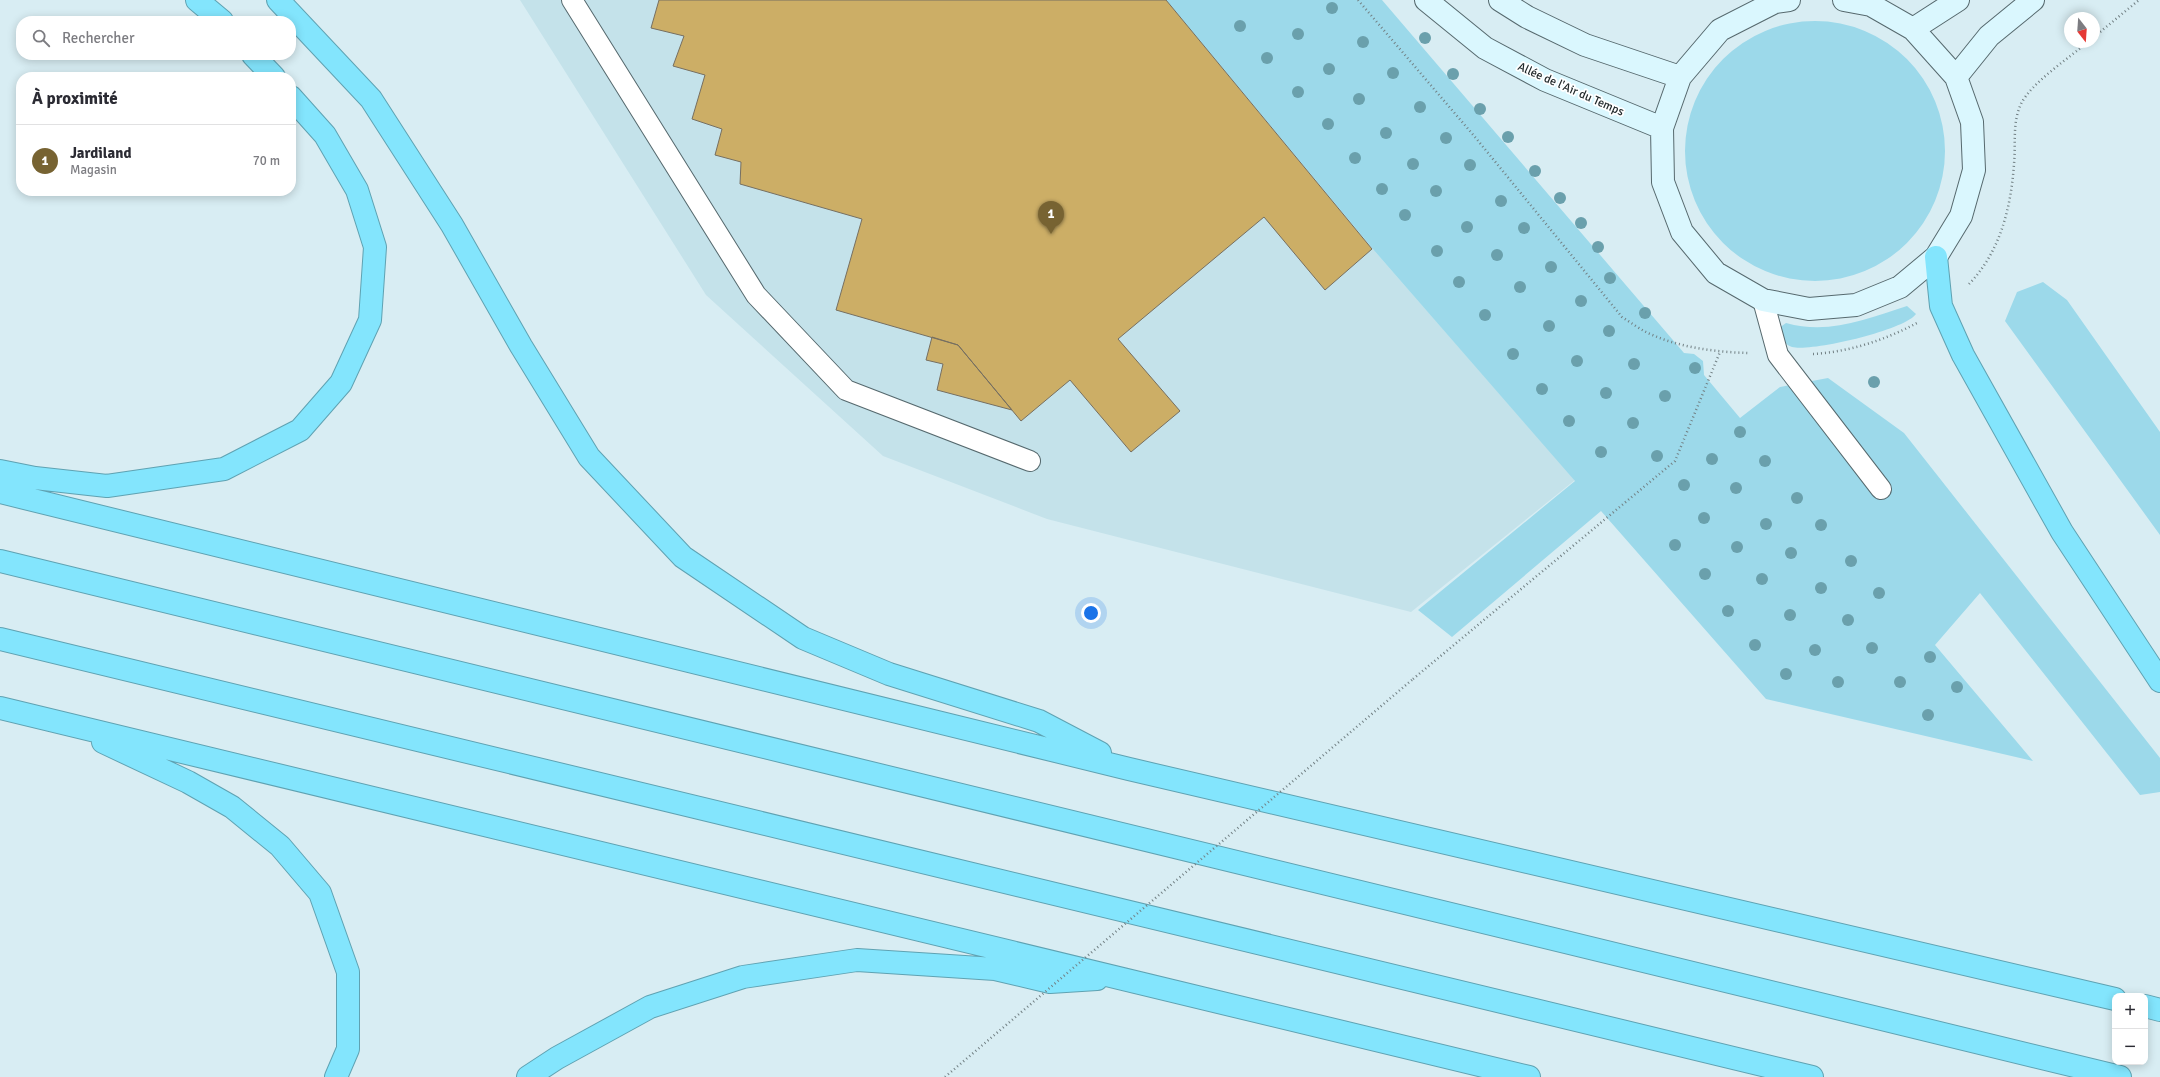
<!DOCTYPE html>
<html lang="fr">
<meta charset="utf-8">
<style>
:root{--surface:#fff;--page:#f2f2f3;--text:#2b2b33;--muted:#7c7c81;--line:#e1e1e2;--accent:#776332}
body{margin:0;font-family:Signika,sans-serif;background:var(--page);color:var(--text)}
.controls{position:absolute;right:12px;bottom:12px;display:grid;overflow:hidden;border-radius:8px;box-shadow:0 2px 10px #0003}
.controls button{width:36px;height:36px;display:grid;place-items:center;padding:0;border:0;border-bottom:1px solid var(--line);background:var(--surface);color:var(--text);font:20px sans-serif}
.compass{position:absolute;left:2064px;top:12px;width:36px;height:36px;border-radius:50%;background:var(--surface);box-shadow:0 2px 10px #0003;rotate:163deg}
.you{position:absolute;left:1091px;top:613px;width:14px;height:14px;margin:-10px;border:3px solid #fff;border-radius:50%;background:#1a73e8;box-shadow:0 0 0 6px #1a73e833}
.badge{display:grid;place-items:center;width:26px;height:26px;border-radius:50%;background:var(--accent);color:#fff;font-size:13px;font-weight:700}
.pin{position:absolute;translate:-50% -33px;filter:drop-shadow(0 1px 2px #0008)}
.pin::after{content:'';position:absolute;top:21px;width:14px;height:12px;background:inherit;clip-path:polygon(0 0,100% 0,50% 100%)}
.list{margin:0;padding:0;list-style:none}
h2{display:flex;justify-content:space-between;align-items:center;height:52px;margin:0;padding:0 16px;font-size:17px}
h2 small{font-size:13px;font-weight:400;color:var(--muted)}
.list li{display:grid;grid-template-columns:26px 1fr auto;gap:12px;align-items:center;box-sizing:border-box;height:72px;padding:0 16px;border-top:1px solid var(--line)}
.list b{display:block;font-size:15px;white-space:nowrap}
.list p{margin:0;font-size:13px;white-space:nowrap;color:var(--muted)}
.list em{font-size:13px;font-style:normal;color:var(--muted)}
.icon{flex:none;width:22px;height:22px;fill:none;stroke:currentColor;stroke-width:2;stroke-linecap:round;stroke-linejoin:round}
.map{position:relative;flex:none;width:2160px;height:1077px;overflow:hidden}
.search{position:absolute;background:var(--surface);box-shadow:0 2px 10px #0003;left:16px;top:16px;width:280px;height:44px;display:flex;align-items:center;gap:10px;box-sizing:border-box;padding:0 14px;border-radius:16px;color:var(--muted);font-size:15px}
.panel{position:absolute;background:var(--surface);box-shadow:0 2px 10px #0003;left:16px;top:72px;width:280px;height:124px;border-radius:16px}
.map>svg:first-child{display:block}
.built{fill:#c4e2ea}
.green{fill:#9cd9ea}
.building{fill:#ccae66;stroke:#766f61}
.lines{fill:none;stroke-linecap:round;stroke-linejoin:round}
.lane-casing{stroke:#56696e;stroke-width:22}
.secondary-casing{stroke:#56696e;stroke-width:24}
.highway-casing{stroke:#5fa2b2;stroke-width:24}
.path{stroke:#728084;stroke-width:2.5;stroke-dasharray:1 3;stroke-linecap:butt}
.lane{stroke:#fff;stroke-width:20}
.secondary{stroke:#daf7fe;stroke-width:22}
.highway{stroke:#83e5fd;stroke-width:22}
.path-bridge{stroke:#728084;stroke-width:2.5;stroke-dasharray:1 3;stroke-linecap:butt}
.tree{fill:#6aa0ac}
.labels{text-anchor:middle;stroke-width:3.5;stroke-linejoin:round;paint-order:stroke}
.street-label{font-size:12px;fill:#1d2527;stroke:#fff}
</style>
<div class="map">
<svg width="2160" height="1077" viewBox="0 0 2160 1077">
<rect width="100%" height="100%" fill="#d8edf3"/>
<path class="built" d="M520,0H1166L1372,248L1575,480L1411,612L1047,519L883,456L706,295Z"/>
<path class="green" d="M1166,0H1382L1684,353L1694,354L1703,361L1704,375L1740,418L1780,387L1828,378L1904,433L2160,758V792L2140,795L1980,593L1935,645L2033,761L1766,699L1601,511L1452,637L1418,610L1575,481L1372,248Z
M1685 151a130 130 0 1 1 260 0a130 130 0 1 1-260 0Z
M2043,282L2067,300L2160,432V535L2005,321L2017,292Z
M1907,306L1916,314C1905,330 1812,352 1792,347C1783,344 1782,336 1779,328L1786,323C1829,335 1866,319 1907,306Z"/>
<path class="building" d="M659,0H1166L1372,249L1325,290L1264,217L1118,339L1180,411L1131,452L1070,380L1021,421L958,345L836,310L862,219L740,184L741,162L715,155L722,129L692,119L705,75L673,66L684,36L651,28Z
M932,337L958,345L1012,410L937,390L943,364L926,360Z"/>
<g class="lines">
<g class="lane-casing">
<path id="lane" d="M572,0L756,295L846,390L1030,461
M1763,300L1778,355L1881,489"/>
</g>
<g class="secondary-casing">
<path id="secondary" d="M1426,0L1485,48L1545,80L1662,128
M1500,0L1527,17L1585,45L1680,77
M1789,0L1775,2L1720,30L1680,77L1662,128L1663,182L1682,232L1716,273L1763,300L1809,309L1856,305L1900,287L1936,257L1961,216L1974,170L1972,122L1956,77L1913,29L1871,5L1844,0
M1913,29L1958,0
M1956,77L1989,36L2033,0"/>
</g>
<g class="highway-casing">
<path id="highway" d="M197,0L222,21
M278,0L371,99L452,225L521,346L589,457L683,557L803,638L889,674L1039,721L1100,753
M253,55L274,77
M1936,257L1941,306L1963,355L2062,532L2160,681
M0,471L35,478L107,486L224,469L300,430L341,383L370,320L375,247L357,190L325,135L291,97
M0,492L1129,769L2115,999
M0,561L2120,1077
M0,639L1812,1077
M0,708L1529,1077
M103,742L188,782L232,807L280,846L320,893L348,972V1049L336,1077
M2145,1006L2160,1010
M528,1077L557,1058L650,1007L743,977L857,960L995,969L1050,982L1097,979"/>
</g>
<path class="path" d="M1358,0L1475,137L1622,317C1630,322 1638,328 1646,332C1676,347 1714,352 1748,353
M2094,37L2139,0
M1969,284C2000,252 2011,208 2014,164C2016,144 2012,123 2021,104C2031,83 2069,58 2088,42
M1813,354C1849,352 1885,340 1917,323
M1413,679L1675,461L1720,352"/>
<use href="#lane" class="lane"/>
<use href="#secondary" class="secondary"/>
<use href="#highway" class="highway"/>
<path class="path-bridge" d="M945,1077L1413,679"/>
</g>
<g class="tree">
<circle cx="1332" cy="8" r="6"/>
<circle cx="1240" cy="26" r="6"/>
<circle cx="1298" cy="34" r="6"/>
<circle cx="1425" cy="38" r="6"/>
<circle cx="1363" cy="42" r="6"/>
<circle cx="1267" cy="58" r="6"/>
<circle cx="1329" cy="69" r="6"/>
<circle cx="1393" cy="73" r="6"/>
<circle cx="1453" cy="74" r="6"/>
<circle cx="1298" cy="92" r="6"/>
<circle cx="1359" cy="99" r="6"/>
<circle cx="1420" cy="107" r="6"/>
<circle cx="1480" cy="109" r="6"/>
<circle cx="1328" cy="124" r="6"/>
<circle cx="1386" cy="133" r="6"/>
<circle cx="1508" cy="137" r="6"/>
<circle cx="1446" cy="138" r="6"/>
<circle cx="1355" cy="158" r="6"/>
<circle cx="1413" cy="164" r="6"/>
<circle cx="1470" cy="165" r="6"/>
<circle cx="1535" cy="171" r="6"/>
<circle cx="1382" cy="189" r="6"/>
<circle cx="1436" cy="191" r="6"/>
<circle cx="1560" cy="198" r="6"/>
<circle cx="1501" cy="201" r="6"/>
<circle cx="1405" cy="215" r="6"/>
<circle cx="1581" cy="223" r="6"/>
<circle cx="1467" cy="227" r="6"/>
<circle cx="1524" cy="228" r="6"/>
<circle cx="1598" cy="247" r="6"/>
<circle cx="1437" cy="251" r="6"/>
<circle cx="1497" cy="255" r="6"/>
<circle cx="1551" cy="267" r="6"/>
<circle cx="1610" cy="278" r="6"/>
<circle cx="1459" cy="282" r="6"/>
<circle cx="1520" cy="287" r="6"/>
<circle cx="1581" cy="301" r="6"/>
<circle cx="1645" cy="313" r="6"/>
<circle cx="1485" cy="315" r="6"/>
<circle cx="1549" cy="326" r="6"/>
<circle cx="1609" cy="331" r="6"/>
<circle cx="1513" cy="354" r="6"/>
<circle cx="1577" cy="361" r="6"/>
<circle cx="1634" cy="364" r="6"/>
<circle cx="1695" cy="368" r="6"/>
<circle cx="1874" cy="382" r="6"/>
<circle cx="1542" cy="389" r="6"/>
<circle cx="1606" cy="393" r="6"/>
<circle cx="1665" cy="396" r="6"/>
<circle cx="1569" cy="421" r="6"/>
<circle cx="1633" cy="423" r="6"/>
<circle cx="1740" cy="432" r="6"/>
<circle cx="1601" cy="452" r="6"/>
<circle cx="1657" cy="456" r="6"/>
<circle cx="1712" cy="459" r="6"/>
<circle cx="1765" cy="461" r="6"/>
<circle cx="1684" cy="485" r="6"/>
<circle cx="1736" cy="488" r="6"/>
<circle cx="1797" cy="498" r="6"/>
<circle cx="1704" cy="518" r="6"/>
<circle cx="1766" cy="524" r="6"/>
<circle cx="1821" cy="525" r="6"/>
<circle cx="1675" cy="545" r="6"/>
<circle cx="1737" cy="547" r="6"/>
<circle cx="1791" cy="553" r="6"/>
<circle cx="1851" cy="561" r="6"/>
<circle cx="1705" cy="574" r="6"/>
<circle cx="1762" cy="579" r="6"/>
<circle cx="1821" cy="588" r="6"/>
<circle cx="1879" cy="593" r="6"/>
<circle cx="1728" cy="611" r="6"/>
<circle cx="1790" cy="615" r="6"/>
<circle cx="1848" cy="620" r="6"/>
<circle cx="1755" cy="645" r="6"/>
<circle cx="1872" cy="648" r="6"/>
<circle cx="1815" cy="650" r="6"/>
<circle cx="1930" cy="657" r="6"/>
<circle cx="1786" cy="674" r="6"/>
<circle cx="1838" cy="682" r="6"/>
<circle cx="1900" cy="682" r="6"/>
<circle cx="1957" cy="687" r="6"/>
<circle cx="1928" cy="715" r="6"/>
</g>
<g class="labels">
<g class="street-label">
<text transform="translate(1571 89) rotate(24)" y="4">Allée de l'Air du Temps</text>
</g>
</g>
</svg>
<div class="controls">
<button>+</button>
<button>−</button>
</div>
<svg class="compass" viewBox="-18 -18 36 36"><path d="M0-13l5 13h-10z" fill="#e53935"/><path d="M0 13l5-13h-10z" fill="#7c7c81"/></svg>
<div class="you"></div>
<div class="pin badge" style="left:1051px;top:234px">1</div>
<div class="search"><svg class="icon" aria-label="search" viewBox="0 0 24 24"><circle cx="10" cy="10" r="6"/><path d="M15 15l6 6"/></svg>Rechercher</div>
<section class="panel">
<h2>À proximité<small></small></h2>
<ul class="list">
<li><span class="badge">1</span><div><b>Jardiland</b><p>Magasin</p></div><em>70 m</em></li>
</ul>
</section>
</div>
